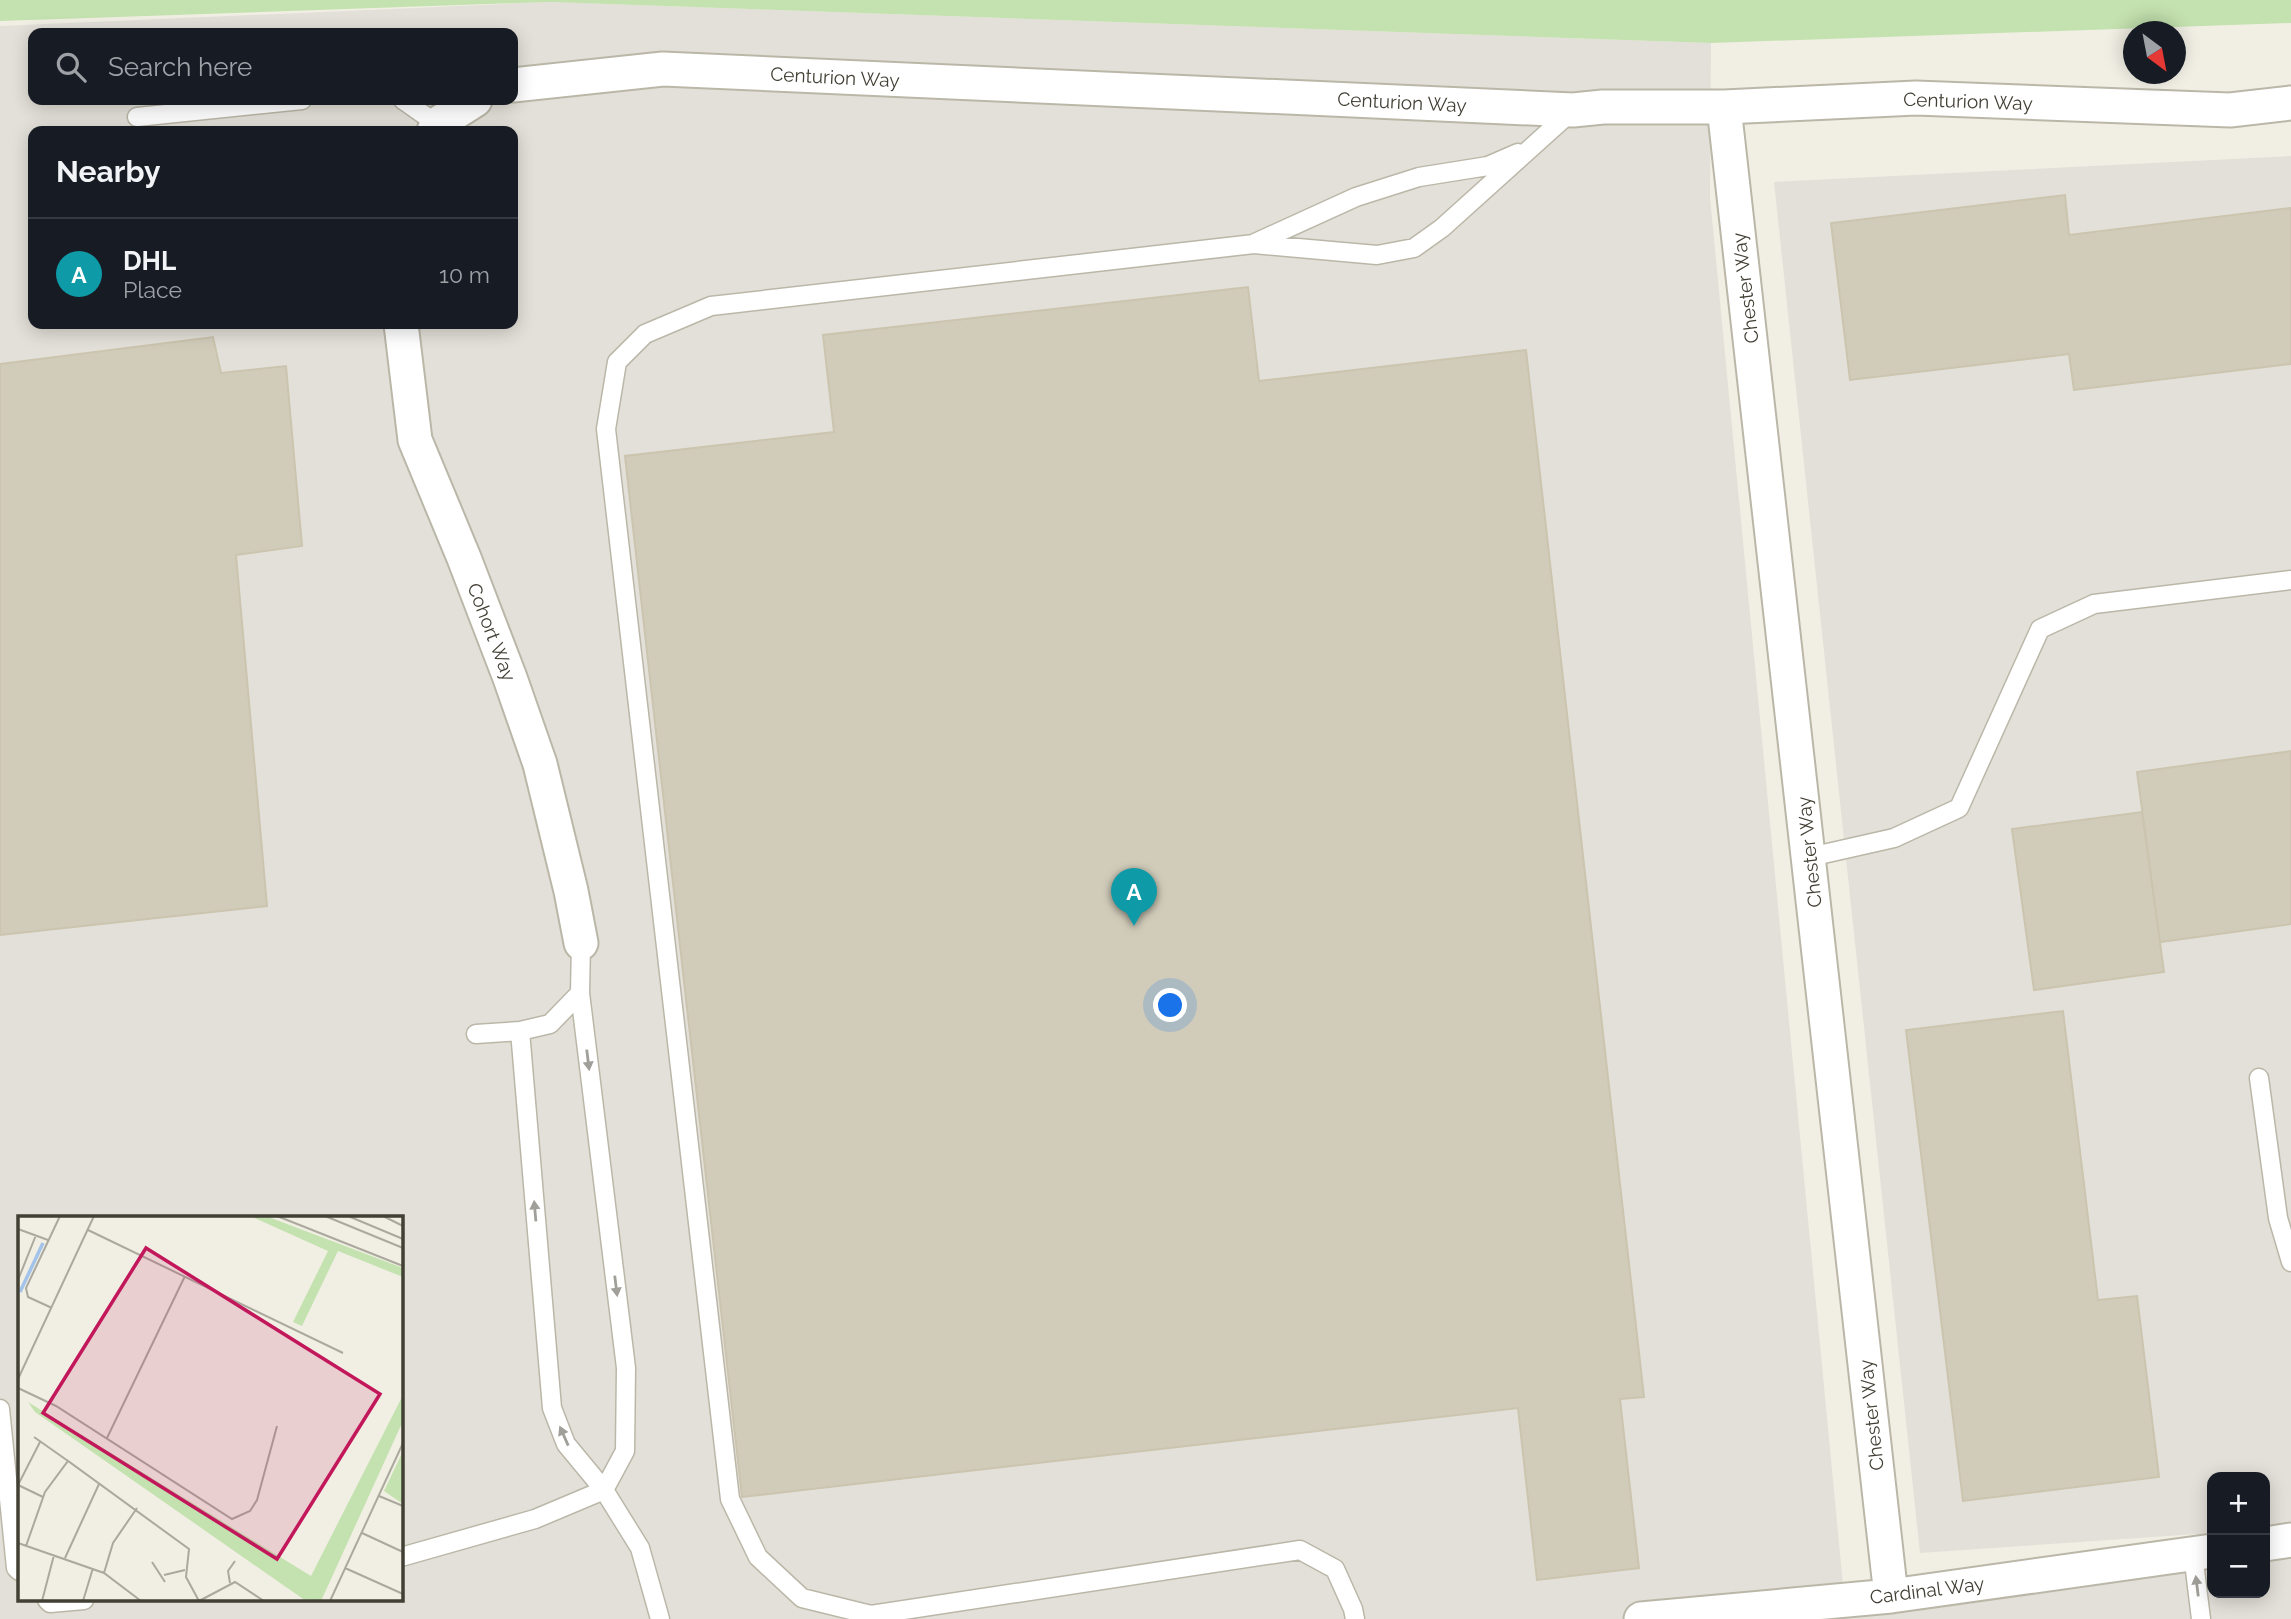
<!DOCTYPE html>
<meta charset="utf-8">
<style>
:root{--surface:#171b24;--page:#20242c;--text:#f1f3f6;--muted:#9ea1a6;--line:#363941;--accent:#ea580c}
body{margin:0;font-family:Raleway,sans-serif;background:var(--page);color:var(--text)}
.controls{position:absolute;right:21px;bottom:21px;display:grid;overflow:hidden;border-radius:14px;box-shadow:0 4px 18px #0003}
.controls button{width:63px;height:63px;display:grid;place-items:center;padding:0;border:0;border-bottom:2px solid var(--line);background:var(--surface);color:var(--text);font:35px sans-serif}
.compass{position:absolute;left:2123px;top:21px;width:63px;height:63px;border-radius:50%;background:var(--surface);box-shadow:0 4px 18px #0003;rotate:148deg}
.you{position:absolute;left:1171px;top:1006px;width:24px;height:24px;margin:-18px;border:5px solid #fff;border-radius:50%;background:#1a73e8;box-shadow:0 0 0 10px #1a73e833}
.badge{display:grid;place-items:center;width:46px;height:46px;border-radius:50%;background:var(--accent);color:#fff;font-size:23px;font-weight:700}
.pin{position:absolute;translate:-50% -58px;filter:drop-shadow(0 2px 4px #0008)}
.pin::after{content:'';position:absolute;top:37px;width:24px;height:21px;background:inherit;clip-path:polygon(0 0,100% 0,50% 100%)}
.list{margin:0;padding:0;list-style:none}
h2{display:flex;justify-content:space-between;align-items:center;height:91px;margin:0;padding:0 28px;font-size:30px}
h2 small{font-size:23px;font-weight:400;color:var(--muted)}
.list li{display:grid;grid-template-columns:46px 1fr auto;gap:21px;align-items:center;box-sizing:border-box;height:112px;padding:0 28px;border-top:2px solid var(--line)}
.list b{display:block;font-size:26px;white-space:nowrap}
.list p{margin:0;font-size:23px;white-space:nowrap;color:var(--muted)}
.list em{font-size:23px;font-style:normal;color:var(--muted)}
.icon{flex:none;width:38px;height:38px;fill:none;stroke:currentColor;stroke-width:2;stroke-linecap:round;stroke-linejoin:round}
.map{position:relative;flex:none;width:2291px;height:1619px;overflow:hidden}
.search{position:absolute;background:var(--surface);box-shadow:0 4px 18px #0003;left:28px;top:28px;width:490px;height:77px;display:flex;align-items:center;gap:18px;box-sizing:border-box;padding:0 24px;border-radius:14px;color:var(--muted);font-size:26px}
.panel{position:absolute;background:var(--surface);box-shadow:0 4px 18px #0003;left:28px;top:126px;width:490px;height:203px;border-radius:14px}
.map>svg:first-child{display:block}
.industrial{fill:#e3e0d9;fill-rule:evenodd}
.green{fill:#c4e2af}
.building{fill:#d1ccba;stroke:#cbc4ae;stroke-width:2}
.lines{fill:none;stroke-linecap:round;stroke-linejoin:round}
.lane-casing{stroke:#bbb7a8;stroke-width:21}
.street-casing{stroke:#bbb7a8;stroke-width:37}
.lane{stroke:#fff;stroke-width:18}
.street{stroke:#fff;stroke-width:33}
.oneway{fill:#a09f9a}
.labels{text-anchor:middle;stroke-width:5;stroke-linejoin:round;paint-order:stroke}
.street-label{font-size:19px;fill:#423f34;stroke:#fff}
.inset-river{fill:none;stroke:#a4c3ea;stroke-width:3.5}
.inset-road{fill:none;stroke:#aba99e;stroke-width:2}
.view{fill:#c2185b;fill-opacity:0.15;stroke:#c2185b;stroke-width:3.5}
.inset-edge{fill:none;stroke:#423f34;stroke-width:3.5}
</style>
<div class="map">
<svg width="2291" height="1619" viewBox="0 0 2291 1619">
<rect width="100%" height="100%" fill="#f1efe4"/>
<path class="industrial" d="M549,2L1711,43L1710,197L1844,1595L2212,1557V1593H2265V1551L2291,1547V1619H0V26ZM33,33H513V100H33ZM33,131H513V324H33ZM19,1218H401V1600H19Z
M2291,156V1527L2265,1529V1477H2212V1533L1920,1553L1774,182Z"/>
<path class="green" d="M0,0H2291V23L1711,43L549,2L0,21Z"/>
<path class="building" d="M2065,195L2069,235L2291,208V364L2074,390L2069,354L1850,380L1831,223Z
M1248,287L1259,381L1526,350L1644,1397L1620,1399L1639,1568L1537,1580L1518,1408L742,1497L625,456L834,432L823,335Z
M213,337L221,373L286,366L302,546L236,555L267,906L0,935V364Z
M2291,751V924L2160,942L2137,772Z
M2142,812L2164,972L2034,990L2012,829Z
M2063,1011L2098,1300L2137,1296L2159,1477L1963,1501L1906,1030Z"/>
<g class="lines">
<g class="lane-casing">
<path id="lane" d="M403,100L437,124
M137,117L302,100
M1255,243L1356,197L1419,177L1488,166L1518,153
M1810,857L1894,838L1959,808L2040,629L2094,604L2291,580
M520,1031L552,1408L566,1444L604,1490L640,1548L660,1619
M476,1034L520,1031L550,1024L580,993L581,943
M2259,1078L2278,1218L2291,1262
M0,1409L16,1568L19,1571
M2193,1554L2201,1619
M401,1557L535,1519L604,1490L625,1451L626,1368L580,993
M47,1600L50,1603L84,1600
M1355,1619L1353,1609L1335,1569L1300,1550L871,1615L802,1598L758,1557L730,1499L606,429L617,362L645,334L711,306L1254,244L1377,255L1414,248L1442,228L1573,110"/>
</g>
<g class="street-casing">
<path id="street" d="M513,85L663,69L1573,110L1603,107H1724L1916,98L2230,110L2291,103
M1724,107L1891,1596
M434,131L437,124L475,100
M401,324L415,440L464,558L510,678L540,764L571,891L581,943
M2265,1544L2291,1540
M1641,1619L1891,1596L2212,1551"/>
</g>
<use href="#lane" class="lane"/>
<use href="#street" class="street"/>
</g>
<defs><path id="oneway-solid" d="M-6-.8H1V-3.2L6.5 0L1 3.2V.8H-6Z" transform="scale(1.75)"/></defs>
<g class="oneway">
<use href="#oneway-solid" transform="translate(588 1060) rotate(83)"/>
<use href="#oneway-solid" transform="translate(535 1211) rotate(-95)"/>
<use href="#oneway-solid" transform="translate(616 1286) rotate(83)"/>
<use href="#oneway-solid" transform="translate(564 1436) rotate(-114)"/>
<use href="#oneway-solid" transform="translate(2197 1586) rotate(-97)"/>
</g>
<g class="labels">
<g class="street-label">
<text transform="translate(835 77) rotate(3)" y="7">Centurion Way</text>
<text transform="translate(1968 101) rotate(2)" y="7">Centurion Way</text>
<text transform="translate(1402 102) rotate(3)" y="7">Centurion Way</text>
<text transform="translate(1745 288) rotate(-97)" y="7">Chester Way</text>
<text transform="translate(492 632) rotate(69)" y="7">Cohort Way</text>
<text transform="translate(1809 852) rotate(-96)" y="7">Chester Way</text>
<text transform="translate(1871 1415) rotate(-96)" y="7">Chester Way</text>
<text transform="translate(1927 1590) rotate(-7)" y="7">Cardinal Way</text>
</g>
</g>
<g transform="translate(18 1216)">
<rect width="385" height="385" fill="#f1efe4"/>
<path d="M232,0H248L385,52V61L320,35L284,110L275,106L310,35ZM385,179V205L303,385H288L17,196L10,186L293,360ZM385,235V288L366,275Z" fill="#c4e2af"/>
<path class="inset-river" d="M2,76L25,27"/>
<path class="inset-road" d="M259,0L385,50M307,0L385,32M330,0L385,23M365,0L385,10M0,13L30,24M70,14L325,137M0,64L18,19M34,92L10,81L8,72L42,0M0,163L76,0M0,172L38,190L214,303L232,295L239,284L259,210M16,221L50,245M89,222L167,60M22,226L0,269L25,281M361,280L385,290M344,317L385,336M0,327L86,357L123,385M8,330L27,276L50,245L171,333L168,361L181,385M47,342L81,268M134,346L147,366M327,352L385,378M86,357L95,327L119,292M146,359L167,354M212,367L210,355L217,345M24,385L36,339M65,385L75,352M181,385L217,366L246,385M312,385L385,227"/>
<path class="view" d="M128,32L362,178L259,343L25,197Z"/>
<rect width="385" height="385" class="inset-edge"/>
</g>
</svg>
<div class="controls">
<button>+</button>
<button>−</button>
</div>
<svg class="compass" viewBox="-18 -18 36 36"><path d="M0-13l5 13h-10z" fill="#e53935"/><path d="M0 13l5-13h-10z" fill="#9ea1a6"/></svg>
<div class="you"></div>
<div class="pin badge" style="left:1134px;top:926px;background:#0f9aa8">A</div>
<div class="search"><svg class="icon" aria-label="search" viewBox="0 0 24 24"><circle cx="10" cy="10" r="6"/><path d="M15 15l6 6"/></svg>Search here</div>
<section class="panel">
<h2>Nearby<small></small></h2>
<ul class="list">
<li><span class="badge" style="background:#0f9aa8">A</span><div><b>DHL</b><p>Place</p></div><em>10 m</em></li>
</ul>
</section>
</div>
